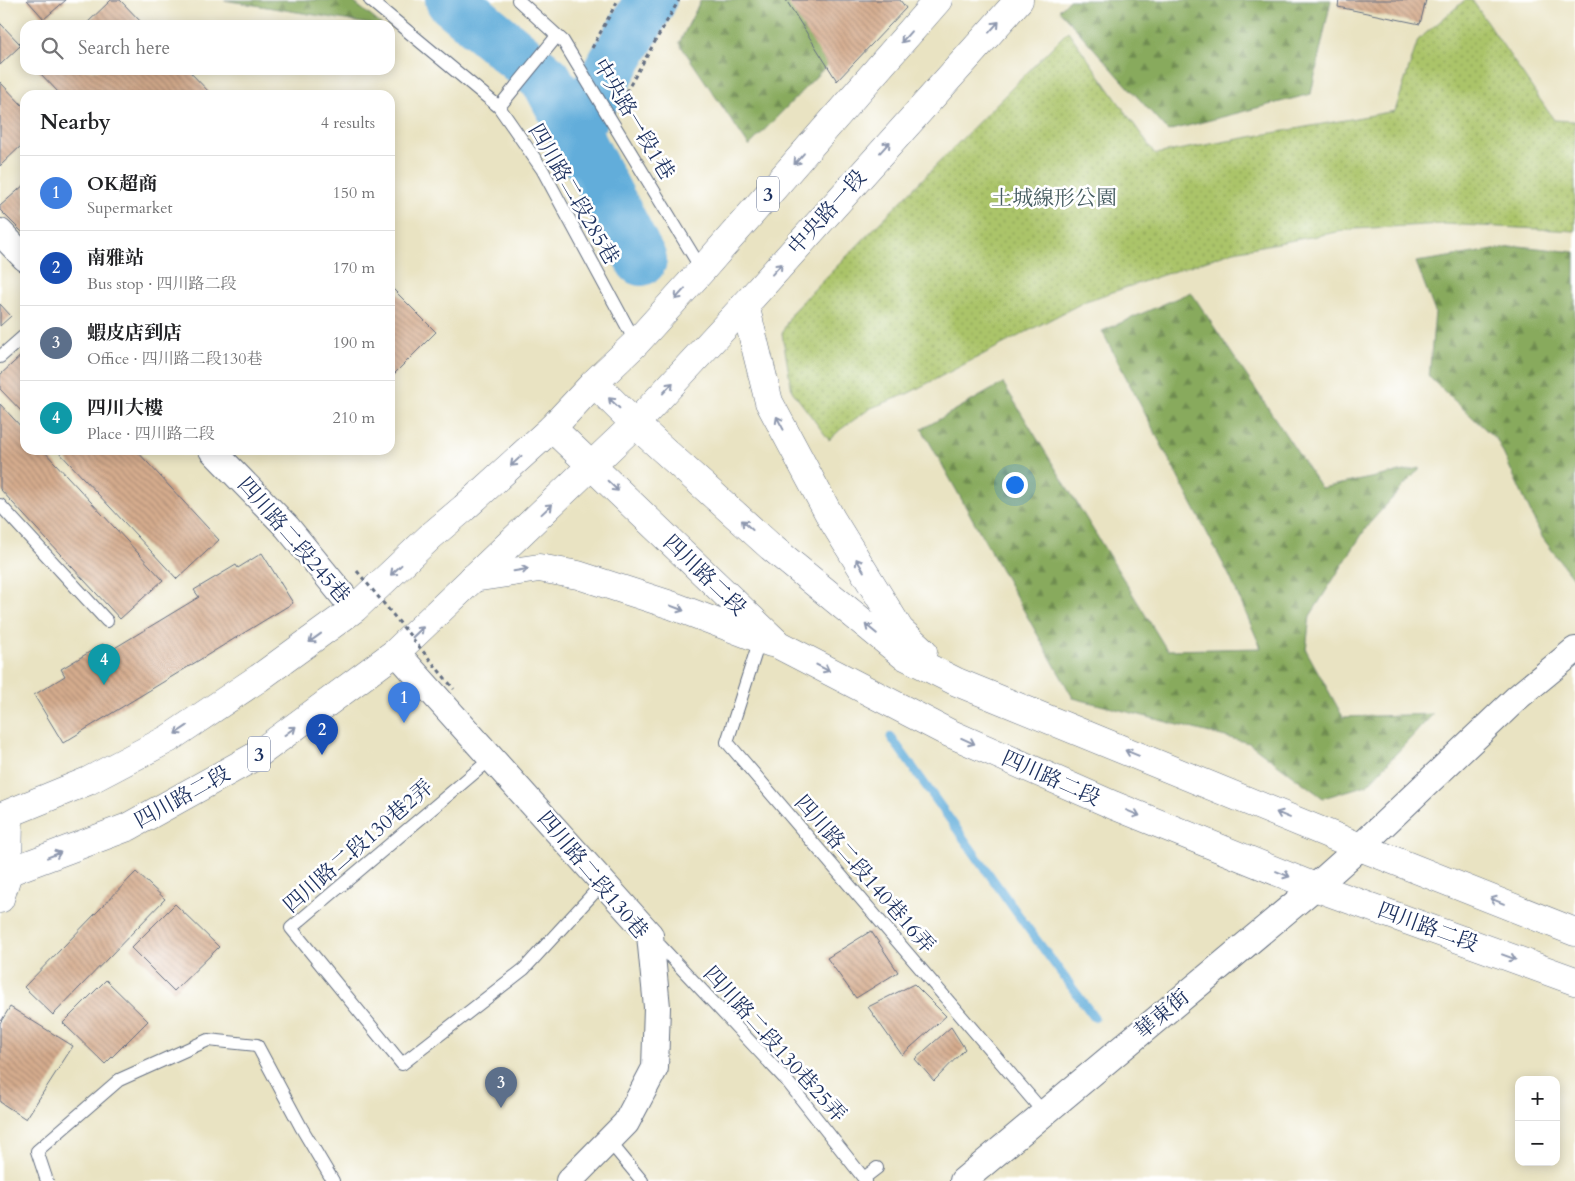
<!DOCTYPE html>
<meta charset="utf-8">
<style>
:root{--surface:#fff;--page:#f2f2f2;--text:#202124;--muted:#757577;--line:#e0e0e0;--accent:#ea580c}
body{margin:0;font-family:Cardo,"Noto Serif TC",serif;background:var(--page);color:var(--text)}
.controls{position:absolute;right:15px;bottom:15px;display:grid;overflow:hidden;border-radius:10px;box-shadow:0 2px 12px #0003}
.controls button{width:45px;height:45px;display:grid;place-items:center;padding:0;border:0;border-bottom:1px solid var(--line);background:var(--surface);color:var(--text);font:25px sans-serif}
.you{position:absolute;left:1014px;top:484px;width:18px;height:18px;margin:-12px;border:4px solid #fff;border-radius:50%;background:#1a73e8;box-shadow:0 0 0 8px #1a73e833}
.badge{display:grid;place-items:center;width:32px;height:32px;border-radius:50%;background:var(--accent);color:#fff;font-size:16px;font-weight:700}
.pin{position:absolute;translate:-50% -41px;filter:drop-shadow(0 1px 2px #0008)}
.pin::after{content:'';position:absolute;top:26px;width:18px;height:15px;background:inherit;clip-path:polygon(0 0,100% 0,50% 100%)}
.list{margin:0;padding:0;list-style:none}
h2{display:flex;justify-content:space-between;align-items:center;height:65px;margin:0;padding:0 20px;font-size:21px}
h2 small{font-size:16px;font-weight:400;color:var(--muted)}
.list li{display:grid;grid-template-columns:32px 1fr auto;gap:15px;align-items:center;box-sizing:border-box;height:75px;padding:0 20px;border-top:1px solid var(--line)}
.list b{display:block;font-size:19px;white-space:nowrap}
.list p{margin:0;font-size:16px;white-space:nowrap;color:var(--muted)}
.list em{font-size:16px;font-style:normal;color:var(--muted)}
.icon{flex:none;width:28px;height:28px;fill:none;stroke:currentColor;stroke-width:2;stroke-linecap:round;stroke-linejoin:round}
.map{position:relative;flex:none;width:1575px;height:1181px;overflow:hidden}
.search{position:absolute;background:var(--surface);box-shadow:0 2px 12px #0003;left:20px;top:20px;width:375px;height:55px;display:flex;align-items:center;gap:12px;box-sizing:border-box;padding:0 18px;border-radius:15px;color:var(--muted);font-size:19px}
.panel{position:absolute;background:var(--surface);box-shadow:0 2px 12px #0003;left:20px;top:90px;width:375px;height:365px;border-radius:15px}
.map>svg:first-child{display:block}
.forest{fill:url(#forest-firs);stroke:#526c5e}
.park{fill:url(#park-dots);stroke:#637a64}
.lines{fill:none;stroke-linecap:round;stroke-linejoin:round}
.stream{stroke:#62adda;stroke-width:9}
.river{stroke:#62adda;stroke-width:52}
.building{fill:url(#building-back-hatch)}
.service-casing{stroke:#636e81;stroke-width:14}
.minor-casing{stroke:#636e81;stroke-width:28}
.tertiary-casing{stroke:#636e81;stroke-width:29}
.secondary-casing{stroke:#636e81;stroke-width:29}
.primary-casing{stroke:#636e81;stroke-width:29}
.path{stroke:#636e81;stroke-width:3;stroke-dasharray:4 4;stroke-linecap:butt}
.service{stroke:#fff;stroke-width:12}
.minor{stroke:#fff;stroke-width:26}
.tertiary{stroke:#fff;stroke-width:28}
.secondary{stroke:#fff;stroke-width:28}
.primary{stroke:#fff;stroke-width:28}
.path-bridge{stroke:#636e81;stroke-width:3;stroke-dasharray:4 4;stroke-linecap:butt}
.oneway{stroke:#8d97ae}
.labels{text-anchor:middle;stroke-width:5;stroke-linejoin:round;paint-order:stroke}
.shield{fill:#fff;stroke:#5f6d8e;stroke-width:1}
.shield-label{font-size:20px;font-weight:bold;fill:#1b2f5e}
.street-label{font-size:21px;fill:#1b2f5e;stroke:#fff}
.park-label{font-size:21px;fill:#465c61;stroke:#fff}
</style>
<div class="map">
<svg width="1575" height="1181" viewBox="0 0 1575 1181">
<defs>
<pattern id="forest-firs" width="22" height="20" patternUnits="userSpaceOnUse" patternTransform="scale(1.25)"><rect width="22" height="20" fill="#88aa5d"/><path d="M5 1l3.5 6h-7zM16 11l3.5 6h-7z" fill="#6e8b50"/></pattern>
<pattern id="park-dots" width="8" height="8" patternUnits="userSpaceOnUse" patternTransform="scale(1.25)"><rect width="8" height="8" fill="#abc469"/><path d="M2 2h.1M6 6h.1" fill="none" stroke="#8aa05a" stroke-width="1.8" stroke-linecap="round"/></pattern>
<pattern id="building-back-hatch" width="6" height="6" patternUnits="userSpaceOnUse" patternTransform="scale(1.25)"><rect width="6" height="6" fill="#d5ac8d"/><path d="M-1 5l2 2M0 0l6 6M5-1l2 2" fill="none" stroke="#ac8c76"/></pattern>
</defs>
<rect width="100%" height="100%" fill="#fff"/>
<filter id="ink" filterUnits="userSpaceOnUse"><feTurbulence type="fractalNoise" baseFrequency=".02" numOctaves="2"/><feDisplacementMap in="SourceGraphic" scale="10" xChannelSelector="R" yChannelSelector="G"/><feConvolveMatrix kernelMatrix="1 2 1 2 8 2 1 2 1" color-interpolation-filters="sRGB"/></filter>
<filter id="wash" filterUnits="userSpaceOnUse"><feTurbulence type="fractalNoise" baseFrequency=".0096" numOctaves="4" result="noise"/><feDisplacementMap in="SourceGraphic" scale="20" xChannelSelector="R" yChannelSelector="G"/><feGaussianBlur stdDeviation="1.12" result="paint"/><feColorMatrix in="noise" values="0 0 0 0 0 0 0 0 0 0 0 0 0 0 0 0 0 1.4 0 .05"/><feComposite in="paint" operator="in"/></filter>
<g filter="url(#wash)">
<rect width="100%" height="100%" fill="#e9e3c2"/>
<path class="forest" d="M224,0H351L382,25H375Z
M701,0H788L833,59L749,146L679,43Z
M1069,0H1331L1311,94L1168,131L1059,10Z
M1519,246L1575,252V581L1542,537L1497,440L1429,377L1435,312L1416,262Z
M1191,292L1321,488L1420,468L1368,525L1310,616L1306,650L1343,717L1433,714L1367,785L1323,798L1249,743L1073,698L922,429L1003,383L1167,650L1261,648L1230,577L1102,331Z"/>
<path class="park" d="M1465,0H1472L1554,120L1575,121V231L1443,224L1354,229L1234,251L1086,301L907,394L871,408L841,429L829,440L792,391L782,333L792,312L1068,31L1155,154L1395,111L1418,40Z"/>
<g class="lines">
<path class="stream" d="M891,737L1027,927L1094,1017"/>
<path class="river" d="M451,0L547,80L574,131
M641,260L574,131L651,0"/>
</g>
<g id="blocks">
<path class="building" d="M27,0H66L44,19Z
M111,0H120L144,25H85Z
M786,0H900L906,8L837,81Z
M1339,0H1426L1420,24L1338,7Z
M0,23L21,45L0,65Z
M37,70H188L212,95H61Z
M0,82L25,108V142L0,166Z
M25,184V235L0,210V206Z
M390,286L436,332L390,378Z
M0,304L11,316L0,326Z
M25,352V415L0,389V375Z
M0,404L25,431V450H43L163,580L120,619L0,489Z
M57,450H136L219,540L177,579Z
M262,553L293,603L63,743L34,695L65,676L61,669L103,644L108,652L199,597L194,590L236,565L238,568Z
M136,872L165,899L53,1015L24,987Z
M175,904L219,947L174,991L131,948Z
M871,931L898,972L856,998L827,958Z
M106,980L148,1021L105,1064L63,1023Z
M914,984L946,1016L902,1055L868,1007Z
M10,1007L73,1046L26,1119L0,1102V1023Z
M951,1027L965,1049L934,1081L915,1059Z"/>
</g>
</g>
<g filter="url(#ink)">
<use href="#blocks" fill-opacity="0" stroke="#636e81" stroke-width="1"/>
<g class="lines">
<g class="service-casing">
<path id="service" d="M370,0L499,107L542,169L636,343
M518,0L563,41L702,270
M499,107L557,36
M0,357L25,335
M0,505L107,621
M760,639L727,742L1044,1113
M492,758L291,928L402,1064L524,969L603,883
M654,939L787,1081L866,1181
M609,1141L642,1181
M864,1178L877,1168
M47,1181L37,1151L119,1080L208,1040L257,1045L301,1127L333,1181"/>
</g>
<g class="minor-casing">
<path id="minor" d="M0,232L25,258
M212,450L287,527L354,609
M396,652L650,935L657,1007L655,1068L626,1123L569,1181
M963,1181L1315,887L1360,847L1518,697L1575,650"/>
</g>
<g class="tertiary-casing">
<path id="tertiary" d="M0,899L8,873L9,815"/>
</g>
<g class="secondary-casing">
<path id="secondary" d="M745,305L769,402L831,518L900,630L923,651
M594,383L635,424L771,547L903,655L957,682L1011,704L1360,847L1575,932
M552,428L779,645L947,732L1113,805L1315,887L1575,981
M473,578L539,568L578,575L671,605L771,643"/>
</g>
<g class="primary-casing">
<path id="primary" d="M0,817L88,781L168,739L259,678L354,609L431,536L464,508L552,428L594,383L636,343L702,270L938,0
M0,875L128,827L254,757L396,652L635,424L745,305L1019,0"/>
</g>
<path class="path" d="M592,48L618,0
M622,99L679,0"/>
<use href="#service" class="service"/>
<use href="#minor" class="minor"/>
<use href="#tertiary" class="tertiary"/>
<use href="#secondary" class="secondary"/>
<use href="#primary" class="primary"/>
<path class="path-bridge" d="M357,571L454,689"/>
</g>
<defs><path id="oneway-shaft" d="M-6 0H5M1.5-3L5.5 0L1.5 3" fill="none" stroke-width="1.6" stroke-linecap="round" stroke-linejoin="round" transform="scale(1.25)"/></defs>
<g class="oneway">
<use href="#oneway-shaft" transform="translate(994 27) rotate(-48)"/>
<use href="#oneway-shaft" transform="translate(906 37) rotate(131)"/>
<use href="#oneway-shaft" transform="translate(885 147) rotate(-48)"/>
<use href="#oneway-shaft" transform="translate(799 159) rotate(131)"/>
<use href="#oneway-shaft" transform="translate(777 269) rotate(-48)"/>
<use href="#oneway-shaft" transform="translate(680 294) rotate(132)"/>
<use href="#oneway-shaft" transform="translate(668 388) rotate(-47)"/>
<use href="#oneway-shaft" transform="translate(614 403) rotate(-136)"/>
<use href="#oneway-shaft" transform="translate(780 423) rotate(-118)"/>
<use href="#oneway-shaft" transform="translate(516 461) rotate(137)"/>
<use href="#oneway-shaft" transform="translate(613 486) rotate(44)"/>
<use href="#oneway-shaft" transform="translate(547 509) rotate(-43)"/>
<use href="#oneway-shaft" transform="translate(747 525) rotate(-138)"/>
<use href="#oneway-shaft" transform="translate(860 565) rotate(-121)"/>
<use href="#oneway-shaft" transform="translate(396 570) rotate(137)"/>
<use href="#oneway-shaft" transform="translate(521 570) rotate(-9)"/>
<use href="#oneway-shaft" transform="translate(677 608) rotate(21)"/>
<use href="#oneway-shaft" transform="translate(871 629) rotate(-141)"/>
<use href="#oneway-shaft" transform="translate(418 632) rotate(-44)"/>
<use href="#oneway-shaft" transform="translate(315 638) rotate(144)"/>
<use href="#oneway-shaft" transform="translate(823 668) rotate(27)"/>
<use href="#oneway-shaft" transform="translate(181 730) rotate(146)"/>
<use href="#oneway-shaft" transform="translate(290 731) rotate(-37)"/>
<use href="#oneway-shaft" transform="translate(968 741) rotate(24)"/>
<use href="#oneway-shaft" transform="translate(1132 753) rotate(-158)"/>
<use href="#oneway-shaft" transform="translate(1133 813) rotate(22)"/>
<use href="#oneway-shaft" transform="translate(1283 815) rotate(-158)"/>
<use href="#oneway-shaft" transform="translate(54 855) rotate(-21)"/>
<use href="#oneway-shaft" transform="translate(1283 874) rotate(22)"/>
<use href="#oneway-shaft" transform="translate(1497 901) rotate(-158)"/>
<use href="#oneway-shaft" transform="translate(1509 957) rotate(20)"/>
</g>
</g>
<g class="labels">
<g class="shield">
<rect x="757" y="176.5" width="22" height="35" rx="4"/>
<rect x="248" y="736.5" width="22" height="35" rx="4"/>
</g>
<g class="shield-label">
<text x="768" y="201">3</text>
<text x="259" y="761">3</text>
</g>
<g class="street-label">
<text transform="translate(634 119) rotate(59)" y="7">中央路一段1巷</text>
<text transform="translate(574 194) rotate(60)" y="7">四川路二段285巷</text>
<text transform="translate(827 212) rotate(-48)" y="7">中央路一段</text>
<text transform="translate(294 540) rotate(49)" y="7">四川路二段245巷</text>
<text transform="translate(705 575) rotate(44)" y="7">四川路二段</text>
<text transform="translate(1051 778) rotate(24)" y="7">四川路二段</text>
<text transform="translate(182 797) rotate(-29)" y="7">四川路二段</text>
<text transform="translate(358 846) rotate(-41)" y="7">四川路二段130巷2弄</text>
<text transform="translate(865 874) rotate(49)" y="7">四川路二段140巷16弄</text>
<text transform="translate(593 875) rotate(50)" y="7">四川路二段130巷</text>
<text transform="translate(1428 927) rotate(20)" y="7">四川路二段</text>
<text transform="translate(1162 1014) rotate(-40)" y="7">華東街</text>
<text transform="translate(775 1044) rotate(48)" y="7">四川路二段130巷25弄</text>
</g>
<g class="park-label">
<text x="1054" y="205">土城線形公園</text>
</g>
</g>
</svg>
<div class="controls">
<button>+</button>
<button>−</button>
</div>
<div class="you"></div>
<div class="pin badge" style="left:404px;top:723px;background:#3f7fe0">1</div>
<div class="pin badge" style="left:322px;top:755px;background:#1a4fb4">2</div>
<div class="pin badge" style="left:501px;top:1108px;background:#5c6f8a">3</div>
<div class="pin badge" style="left:104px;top:685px;background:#0f9aa8">4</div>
<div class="search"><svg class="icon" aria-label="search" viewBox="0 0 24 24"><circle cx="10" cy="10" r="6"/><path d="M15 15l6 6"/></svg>Search here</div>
<section class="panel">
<h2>Nearby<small>4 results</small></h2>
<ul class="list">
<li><span class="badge" style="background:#3f7fe0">1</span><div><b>OK超商</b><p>Supermarket</p></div><em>150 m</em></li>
<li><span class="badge" style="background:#1a4fb4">2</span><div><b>南雅站</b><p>Bus stop · 四川路二段</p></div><em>170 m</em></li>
<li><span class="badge" style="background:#5c6f8a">3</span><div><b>蝦皮店到店</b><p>Office · 四川路二段130巷</p></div><em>190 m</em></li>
<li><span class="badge" style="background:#0f9aa8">4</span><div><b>四川大樓</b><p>Place · 四川路二段</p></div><em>210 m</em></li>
</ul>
</section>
</div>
